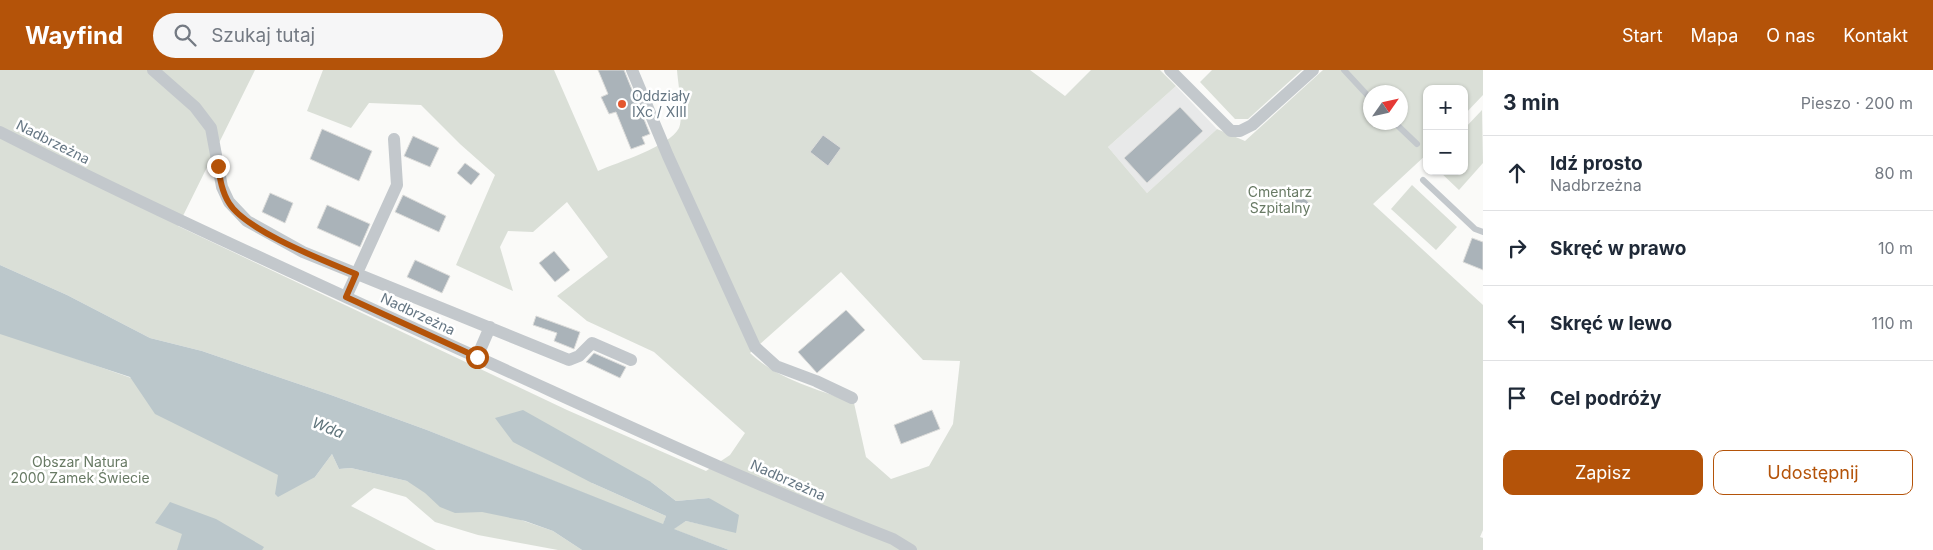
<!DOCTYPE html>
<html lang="pl">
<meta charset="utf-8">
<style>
:root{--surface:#fff;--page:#f6f6f7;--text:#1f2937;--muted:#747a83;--line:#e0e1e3;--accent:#b45309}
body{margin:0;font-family:Inter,sans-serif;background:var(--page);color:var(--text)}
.controls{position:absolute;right:15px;top:15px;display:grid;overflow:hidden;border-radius:10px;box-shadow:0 1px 4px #0004}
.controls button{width:45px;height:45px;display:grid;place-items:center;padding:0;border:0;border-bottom:1px solid var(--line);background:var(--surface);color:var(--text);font:25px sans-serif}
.compass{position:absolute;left:1363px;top:15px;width:45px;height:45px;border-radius:50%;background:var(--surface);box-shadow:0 1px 4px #0004;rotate:56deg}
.stop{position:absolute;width:15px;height:15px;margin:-11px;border:4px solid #b45309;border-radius:50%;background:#fff}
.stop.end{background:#b45309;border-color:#fff;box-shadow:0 1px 5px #0008}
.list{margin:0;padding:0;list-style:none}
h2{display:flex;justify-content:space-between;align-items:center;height:65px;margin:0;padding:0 20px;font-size:21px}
h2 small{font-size:16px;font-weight:400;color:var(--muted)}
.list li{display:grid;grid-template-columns:32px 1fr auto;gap:15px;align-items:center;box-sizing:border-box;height:75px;padding:0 20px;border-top:1px solid var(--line)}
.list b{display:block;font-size:19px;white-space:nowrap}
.list p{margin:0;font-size:16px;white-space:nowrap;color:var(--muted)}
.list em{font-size:16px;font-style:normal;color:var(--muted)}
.actions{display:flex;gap:10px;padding:15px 20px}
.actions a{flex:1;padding:11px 0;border:1px solid var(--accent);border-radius:10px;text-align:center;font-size:18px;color:var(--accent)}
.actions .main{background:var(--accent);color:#fff}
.icon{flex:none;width:28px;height:28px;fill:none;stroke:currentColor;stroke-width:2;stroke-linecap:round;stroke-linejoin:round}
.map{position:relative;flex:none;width:1483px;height:480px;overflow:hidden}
header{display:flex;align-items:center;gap:30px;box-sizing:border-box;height:70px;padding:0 25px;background:var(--accent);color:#fff}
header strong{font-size:24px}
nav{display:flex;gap:28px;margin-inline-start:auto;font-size:18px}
.search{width:350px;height:45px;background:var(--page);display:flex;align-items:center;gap:12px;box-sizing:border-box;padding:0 18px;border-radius:28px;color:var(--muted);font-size:19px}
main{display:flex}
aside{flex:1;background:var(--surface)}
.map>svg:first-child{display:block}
.built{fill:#e8e9e9}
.green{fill:#dadfd7;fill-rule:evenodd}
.water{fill:#bbc7cb}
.building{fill:#aab3b9;stroke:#dcdcda}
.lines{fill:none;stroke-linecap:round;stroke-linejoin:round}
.service{stroke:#c3c8cc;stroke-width:6}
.minor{stroke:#c3c8cc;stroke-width:12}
.route{stroke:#b45309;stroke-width:6}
.poi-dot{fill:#e4572e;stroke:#fff;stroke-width:2}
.labels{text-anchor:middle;stroke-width:5;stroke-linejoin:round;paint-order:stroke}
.poi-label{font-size:14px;fill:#657683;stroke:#fff;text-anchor:start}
.street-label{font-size:14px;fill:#657683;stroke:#fff}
.park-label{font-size:14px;fill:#687a64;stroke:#fff}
.water-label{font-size:15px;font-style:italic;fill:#60757c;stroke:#fff}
</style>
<header>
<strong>Wayfind</strong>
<div class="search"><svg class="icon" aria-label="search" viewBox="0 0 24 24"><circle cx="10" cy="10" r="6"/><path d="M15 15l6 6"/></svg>Szukaj tutaj</div>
<nav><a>Start</a><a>Mapa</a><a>O nas</a><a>Kontakt</a></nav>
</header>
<main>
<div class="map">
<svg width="1483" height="480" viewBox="0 0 1483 480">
<rect width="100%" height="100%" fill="#fafaf8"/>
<path class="built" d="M1176,16L1217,59L1147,123L1108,77Z"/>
<path class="green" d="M0,0H255L178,156L567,340L706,401L730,385L745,363L654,282L587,251L557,226L608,187L567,132L533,162L508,161L500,177L513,221L456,195L495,105L460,74L421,35L369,33L351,58L307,41L323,0H554L598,101C618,92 669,77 679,58C684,46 678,14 677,0H1030L1065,26L1091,0H1160L1176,16L1108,77L1147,123L1217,59L1245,71L1323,0H1483V25L1464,45V19H1427V84L1373,134L1483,235V460L1480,467L1483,468V480H729L673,459L686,451L736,462L709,428L676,431L651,412L592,413L666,446L663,455L427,360L331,325L202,281L150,268L67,225L0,195ZM1370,22H1400V52H1370ZM841,202L923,290L960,291L953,354L929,396L891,409L866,387L854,333C818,319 778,310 750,283Z
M1212,0H1302L1248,49H1235L1200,12Z
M1482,40L1483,93L1459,120L1439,101H1464V59Z
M1412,115L1457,157L1436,180L1391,139Z
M0,262L194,330L315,407L332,384L339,399L351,398L407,411L553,461L582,480H558L478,465L435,452L406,427L374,418L351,436L436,480H0Z"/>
<path class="water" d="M0,195L67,225L150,268L202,281L331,325L427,360L663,454L666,446L592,413L513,372L495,348L523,340L651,412L676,431L709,428L739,445L736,463L686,451L674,459L729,480H582L553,461L525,451L482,442L455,443L440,437L425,423L407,411L351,398L339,399L332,384L315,407L278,427L275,424L278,405L155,344L130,307L0,264Z
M170,432L216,449L264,477L262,480H177L182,464L155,453Z"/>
<path class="building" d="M598,0H624L650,64L642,67L645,74L631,79L616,42L609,44L601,27L608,24Z
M1180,37L1203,61L1147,113L1124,88Z
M322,59L372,81L359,111L310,89Z
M823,65L841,78L828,96L810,82Z
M413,66L439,78L430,97L404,86Z
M465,93L480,104L471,115L457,103Z
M270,123L293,133L285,153L262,142Z
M1301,124L1311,135L1303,142L1293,132Z
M403,125L446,146L439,162L395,142Z
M327,135L370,154L360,177L317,158Z
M1472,168L1483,172V200L1463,192Z
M554,181L570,200L555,212L539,193Z
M415,190L450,206L442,223L407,207Z
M846,240L865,260L817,303L798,282Z
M536,246L580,262L574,279L554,271L557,263L533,255Z
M594,283L626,297L620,308L586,292Z
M932,340L940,359L901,374L894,355Z"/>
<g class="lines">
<path class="service" d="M1344,0L1370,28
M1394,52L1417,74
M1423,110L1475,159L1483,162"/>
<path class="minor" d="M153,0L195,37L211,58L222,117L229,132L247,151L303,182L569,290L579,286L592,273L631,290
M632,0L668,86L755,277L776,296L816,311L852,328
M1170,0L1231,61H1240L1252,55L1313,0
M0,62C151,139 305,208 459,279C603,344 746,412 893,469L911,480
M346,227L397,115L394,69
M477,287L490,257"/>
</g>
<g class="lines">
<path class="route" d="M218,96C220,109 222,122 229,133C246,161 325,191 356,204L346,227L477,287"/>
</g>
<circle class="poi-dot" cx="622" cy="34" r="5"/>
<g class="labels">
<g class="poi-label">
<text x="632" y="31">Oddziały<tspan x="632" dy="16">IXc / XIII</tspan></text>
</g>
<g class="street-label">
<text transform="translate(53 72) rotate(27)" y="5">Nadbrzeżna</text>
<text transform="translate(418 244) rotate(25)" y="5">Nadbrzeżna</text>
<text transform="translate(788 410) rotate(24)" y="5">Nadbrzeżna</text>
</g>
<g class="park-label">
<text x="1280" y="127">Cmentarz<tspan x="1280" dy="16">Szpitalny</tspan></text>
<text x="80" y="397">Obszar Natura<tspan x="80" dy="16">2000 Zamek Świecie</tspan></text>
</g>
<g class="water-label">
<text transform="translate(328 358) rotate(21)" y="5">Wda</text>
</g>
</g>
</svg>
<div class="controls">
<button>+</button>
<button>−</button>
</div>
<svg class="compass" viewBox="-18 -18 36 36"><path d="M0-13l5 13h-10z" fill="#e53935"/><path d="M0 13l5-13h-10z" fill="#747a83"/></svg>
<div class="stop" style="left:477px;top:287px"></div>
<div class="stop end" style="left:218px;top:96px"></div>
</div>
<aside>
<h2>3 min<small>Pieszo · 200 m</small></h2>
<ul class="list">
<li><svg class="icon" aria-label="ahead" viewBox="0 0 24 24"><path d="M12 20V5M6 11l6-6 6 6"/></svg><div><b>Idź prosto</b><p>Nadbrzeżna</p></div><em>80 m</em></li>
<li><svg class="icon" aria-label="right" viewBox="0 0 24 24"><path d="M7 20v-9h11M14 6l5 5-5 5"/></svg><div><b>Skręć w prawo</b></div><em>10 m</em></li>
<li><svg class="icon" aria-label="left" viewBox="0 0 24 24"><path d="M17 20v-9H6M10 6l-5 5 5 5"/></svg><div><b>Skręć w lewo</b></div><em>110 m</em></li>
<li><svg class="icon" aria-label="arrive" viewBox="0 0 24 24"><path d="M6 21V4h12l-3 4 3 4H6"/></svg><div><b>Cel podróży</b></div></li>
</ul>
<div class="actions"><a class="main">Zapisz</a><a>Udostępnij</a></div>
</aside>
</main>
